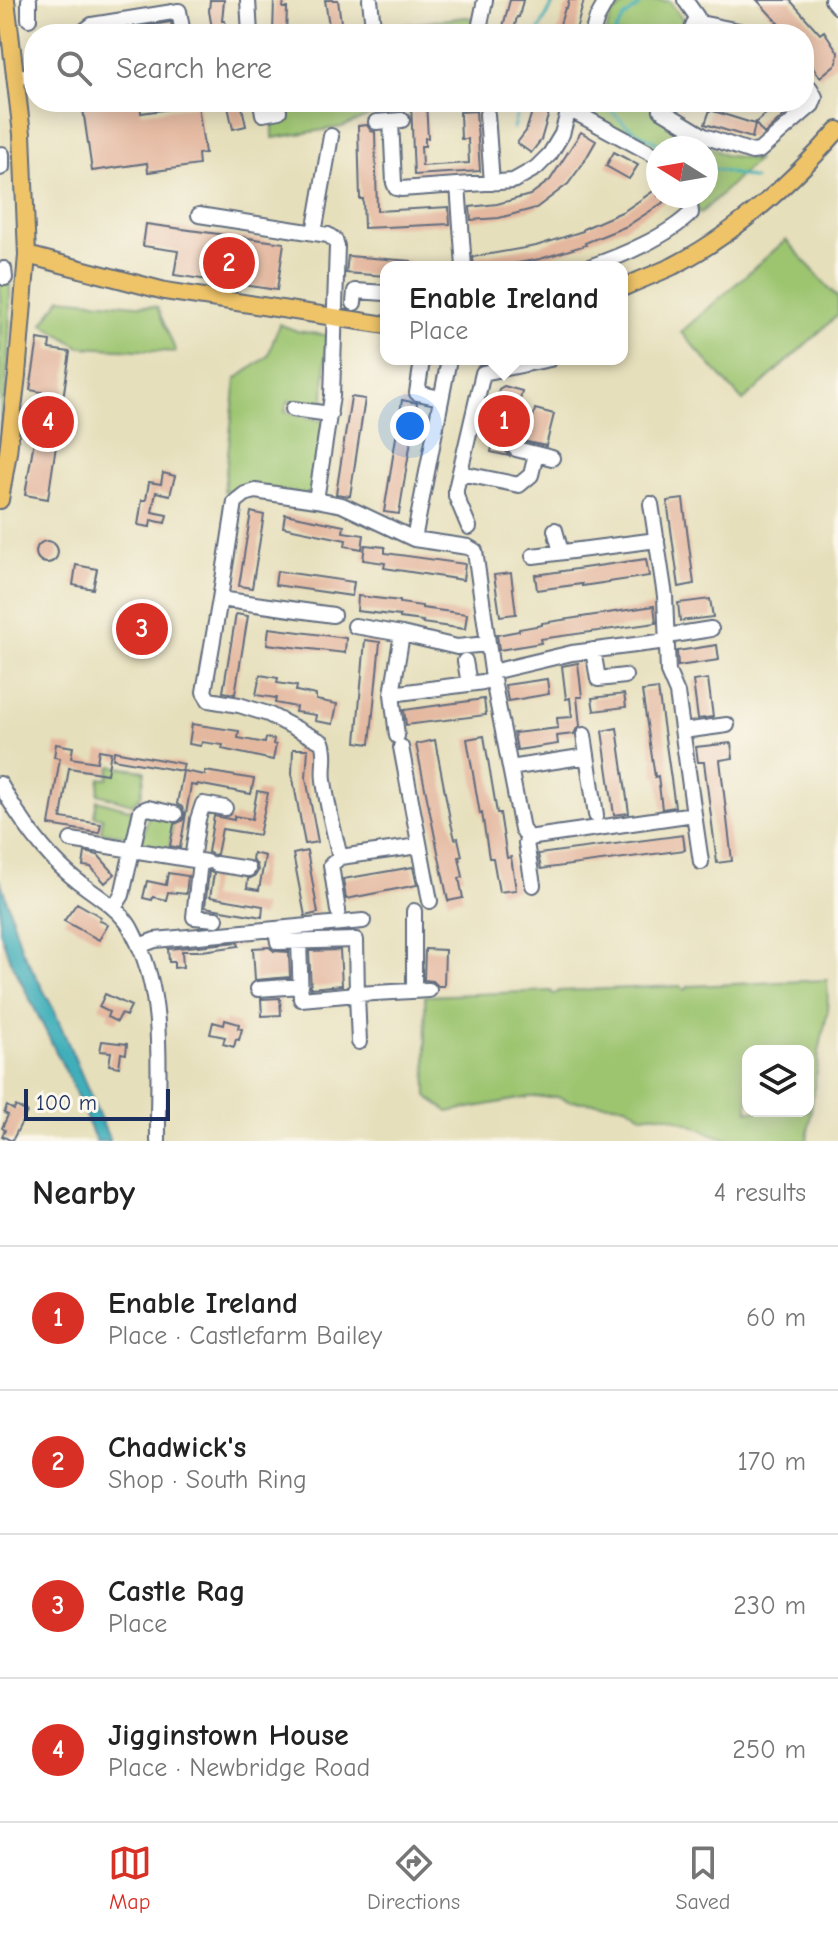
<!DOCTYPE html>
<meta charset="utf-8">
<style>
:root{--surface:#fff;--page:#f2f2f2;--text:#222;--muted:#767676;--line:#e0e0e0;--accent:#d93025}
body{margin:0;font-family:"Comic Neue",sans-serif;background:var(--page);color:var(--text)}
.controls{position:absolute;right:24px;bottom:24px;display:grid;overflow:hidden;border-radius:16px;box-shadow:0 4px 20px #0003}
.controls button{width:72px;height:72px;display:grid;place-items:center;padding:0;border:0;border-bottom:2px solid var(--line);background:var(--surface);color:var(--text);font:40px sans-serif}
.compass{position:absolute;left:646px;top:136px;width:72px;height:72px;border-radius:50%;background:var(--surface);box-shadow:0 4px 20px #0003;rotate:281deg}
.scale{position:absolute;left:24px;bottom:20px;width:146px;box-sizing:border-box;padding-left:8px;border:4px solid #1b2f5e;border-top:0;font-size:22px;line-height:28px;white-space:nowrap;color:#1b2f5e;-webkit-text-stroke:6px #fbf7ec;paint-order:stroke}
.you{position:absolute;left:410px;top:426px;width:28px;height:28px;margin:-20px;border:6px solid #fff;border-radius:50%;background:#1a73e8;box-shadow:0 0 0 12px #1a73e833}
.badge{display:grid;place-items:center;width:52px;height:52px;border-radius:50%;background:var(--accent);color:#fff;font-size:26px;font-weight:700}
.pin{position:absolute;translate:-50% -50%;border:4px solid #fff;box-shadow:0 2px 8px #0006}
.popup{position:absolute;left:380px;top:261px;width:248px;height:104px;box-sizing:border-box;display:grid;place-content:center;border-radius:16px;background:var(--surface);filter:drop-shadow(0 2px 6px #0005);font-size:26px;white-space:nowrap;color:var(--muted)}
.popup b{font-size:30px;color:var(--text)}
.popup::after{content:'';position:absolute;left:50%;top:100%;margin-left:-16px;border:16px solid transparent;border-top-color:var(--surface)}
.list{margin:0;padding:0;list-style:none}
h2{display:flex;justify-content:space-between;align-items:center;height:104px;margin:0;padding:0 32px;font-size:34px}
h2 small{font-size:26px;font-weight:400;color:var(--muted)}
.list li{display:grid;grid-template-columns:52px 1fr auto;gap:24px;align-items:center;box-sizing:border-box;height:144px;padding:0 32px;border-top:2px solid var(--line)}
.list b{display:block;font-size:30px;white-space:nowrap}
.list p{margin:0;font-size:26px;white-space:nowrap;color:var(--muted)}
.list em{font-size:26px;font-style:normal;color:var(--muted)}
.icon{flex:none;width:44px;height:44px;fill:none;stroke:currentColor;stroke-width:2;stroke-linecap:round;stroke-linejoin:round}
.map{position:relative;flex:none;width:838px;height:1141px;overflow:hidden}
.search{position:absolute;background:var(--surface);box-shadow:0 4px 20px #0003;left:24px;right:24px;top:24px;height:88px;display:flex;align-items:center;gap:20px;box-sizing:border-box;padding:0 28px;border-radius:32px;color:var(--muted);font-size:30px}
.sheet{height:680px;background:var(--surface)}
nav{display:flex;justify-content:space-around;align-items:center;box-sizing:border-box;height:112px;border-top:2px solid var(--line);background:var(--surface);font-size:22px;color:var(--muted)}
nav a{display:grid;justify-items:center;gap:4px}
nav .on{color:var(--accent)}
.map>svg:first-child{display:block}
.green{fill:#9dc570;stroke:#5c7a67;stroke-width:2;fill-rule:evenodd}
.water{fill:#3fafb9;stroke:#2d6f8c;stroke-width:2}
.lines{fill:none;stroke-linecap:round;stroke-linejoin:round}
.stream{stroke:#3fafb9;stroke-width:3}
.building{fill:#e4b79f}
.minor-casing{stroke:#626d7f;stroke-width:18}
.major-casing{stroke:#626d7f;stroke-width:20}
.minor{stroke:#fff;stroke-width:14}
.major{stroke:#efc469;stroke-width:16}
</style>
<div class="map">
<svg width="838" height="1141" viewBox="0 0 838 1141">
<rect width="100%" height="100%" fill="#fbf7ec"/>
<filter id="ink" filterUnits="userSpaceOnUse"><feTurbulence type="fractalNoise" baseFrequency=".0125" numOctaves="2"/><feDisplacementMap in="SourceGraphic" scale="16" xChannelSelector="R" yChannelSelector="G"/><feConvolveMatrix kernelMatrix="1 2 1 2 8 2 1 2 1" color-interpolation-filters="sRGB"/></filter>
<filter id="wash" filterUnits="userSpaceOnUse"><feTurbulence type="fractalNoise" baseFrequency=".006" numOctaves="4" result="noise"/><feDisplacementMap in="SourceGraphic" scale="32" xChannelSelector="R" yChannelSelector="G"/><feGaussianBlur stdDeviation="1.8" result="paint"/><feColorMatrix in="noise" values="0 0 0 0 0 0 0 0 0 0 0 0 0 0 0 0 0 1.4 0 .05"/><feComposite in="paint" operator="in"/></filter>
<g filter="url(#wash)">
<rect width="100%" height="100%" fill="#e6dfbb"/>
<path class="green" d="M630,0L669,1L686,23L680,34H606L611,16Z
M465,17L473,18L470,34H334Z
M271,102H403L342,127L273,138V121L281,119L278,108L272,107Z
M586,102H654L656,115L724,155L757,160L700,214L689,196H706V148H658V157L584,111Z
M786,240L838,298V315L743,401L681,332Z
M0,283H10C11,338 6,394 0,449Z
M61,298L157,307L176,352L80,347L43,324Z
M279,324L297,331L326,335L324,403L288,401L285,412L323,421L313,489L307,495L250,487L224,491L236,379L268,356Z
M111,766L145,771L141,796L132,804L98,794L100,778L108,779Z
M97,800L132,810L130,831L126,836L101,832L103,818L94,816Z
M149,813L175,816L169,849L148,845L142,841Z
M827,980L828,1010L819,1052L807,1141C784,1141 760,1141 738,1141C707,1138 674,1108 643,1116L626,1105L569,1101L558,1097H530L448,1112L427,1096L425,996L551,991L554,995L559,991L680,986L685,990L689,986ZM748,1051H808V1111H748Z"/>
<path class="water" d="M0,879L22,950L54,1010L110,1141H96L70,1080L9,957L0,931Z"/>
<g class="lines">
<path class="stream" d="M537,34L555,0
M614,34L624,18L646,0
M606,102C618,125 644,135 666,148
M513,128L520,102
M706,167L754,179"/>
</g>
<g id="blocks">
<path class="building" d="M210,0H224L222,21H225L227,34H213L209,11Z
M274,0H284L283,8H287L286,34H273Z
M325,0H338L342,30L330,32Z
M510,0H523L519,17H517L513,34H501Z
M569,0H584L575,34H557L565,8H567Z
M757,0H790L820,34L824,31L838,52L837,63L820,77L813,67L807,73L804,72V34H788Z
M171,22L173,34H99Z
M82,102H140L141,113L198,105L205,153L198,154L199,165L148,172L147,163L92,171Z
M227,102H241L246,126L233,129Z
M426,102L428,138H425V146H421L422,166L469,163L468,139H461L460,112L476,111L480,171L414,175L411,103Z
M535,102H552L541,140L531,153L517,143L526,131Z
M780,102H799L764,134L755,123Z
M710,110L755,124L752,138L705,124Z
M367,125L371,131L375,132L377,211L449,207L450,224L364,228L363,199H360L358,126Z
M581,132L596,141L584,162L568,184L536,208L499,218L471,220L470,207L497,204L530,195L550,180Z
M614,152L638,165L629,179L606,166Z
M658,188V196H673L627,226L585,243L586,245L540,259L496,267H474L473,257L536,246L583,231V229L624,211Z
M146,224L284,243L277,290L174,275L178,251L143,246Z
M348,256L411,261V267H386V276L346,273Z
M38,339L50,341L49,349L70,352L48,499L25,495L42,392L30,390Z
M504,386L522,391L515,422L531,426L535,409L554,414L546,446L514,439L507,446L506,451L509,456L491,452L495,434L491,433L494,419H491L495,398H497L499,389Z
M351,397L365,399L350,496L336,494Z
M402,400L417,403L399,514L384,512Z
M163,473L175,476L170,495L156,492L152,512L167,515L165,523L151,520L150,527L138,525L142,500H146L149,482L161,484Z
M683,499L694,584L679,587L667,501Z
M251,512L264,515L252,588L239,586Z
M285,514L344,526L343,532L364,535L362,549L345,546L346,540L283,527Z
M36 552a11 11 0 1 1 22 0a11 11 0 1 1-22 0Z
M365,545L385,547V553L465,564L463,580L384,568L385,563L363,560Z
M646,559L649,576L582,586V584L537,590L535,575Z
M76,565L97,569L93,589L73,585Z
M277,571L354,582L352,596L275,585Z
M511,573L516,614L500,616L494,575Z
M358,596L400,601V603L422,606V608L467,614L465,629L422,623L423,621L400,618V616L357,611Z
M710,599L713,617L680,621L678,603Z
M654,606L656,623L540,639L541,643L499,650L497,635L519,631V629L542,625V623Z
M236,614L248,616L235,694L223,692Z
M269,628L346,638L345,653L267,644Z
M365,640L380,642L370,744L356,742Z
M717,645L719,660L678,666L677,651Z
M578,663L582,697H577L580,726L577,728L574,734L557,736L558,744L517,750L514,733L558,728L557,718L572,717L570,698L566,699L562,666Z
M260,675L278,678L277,683L297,686L296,691L316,695V700L337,704L333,724L315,721L316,715L295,712L296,707L275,703L276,698L256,695Z
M547,679L549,694L508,701L505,685Z
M708,679L713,717L698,719L693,681Z
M658,689L675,807L662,809L658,776L655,777L642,691Z
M624,694L626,707L594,711L592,698Z
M484,699L486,715L406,725L404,710Z
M192,724L239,731L238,738L265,743L266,738L274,739L273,744L276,745L273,760L222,749L223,745L202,742L201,746L189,744Z
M617,728L629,813L614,815L602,731Z
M484,736L497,813H500L507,858L511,857L516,890L499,892L493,858H489L482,813L480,814L467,739Z
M435,740L450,819L455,839L458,838L462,856L459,857L463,877L459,878L463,898L448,901L416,744Z
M731,743L733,758L720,760L732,861L717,863L704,762H698L696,747Z
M56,744L73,747L71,758L97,762L99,750L111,752L107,774L69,768L61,818L101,824L99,833L49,825L60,758L54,757Z
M293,749H308L306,778L318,842L305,844L292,774Z
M114,751L184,764L182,771L113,759Z
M183,771L205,775V771L254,779L251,794L197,784V786L191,785L180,848L170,846L174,824L182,821L185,815L182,807L177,804Z
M257,791L268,793L259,835L222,829L217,854L213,855L208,852L214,816L234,820V816L252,819Z
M683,835L685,850L541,869L538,854Z
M307,851L318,913L305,916L293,854Z
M85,852L98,855L115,874L105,883L91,867L83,866Z
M253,853L265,856L259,890L247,888L248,879L255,876L258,871L257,865L252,860Z
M413,867L417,885L346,899L343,879Z
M209,871L214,874L210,897L263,906L262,917L205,907Z
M168,873L188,876L186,894L168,892L166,900L153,897L152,900L143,898L147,881L166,885Z
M77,903L101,917L99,920L108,925L99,940L64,921Z
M238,942L239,946L202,951H182L183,967L174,968V962H169L168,949Z
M269,947L274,951L289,952L290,977L255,980L253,948Z
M425,949L445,950L444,986H438L433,981L424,980Z
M340,950L342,985L311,988L309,951Z
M105,994L131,1006L126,1016L121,1014L117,1022L107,1017L109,1012L99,1007Z
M280,998L281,1015L262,1016L261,999Z
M225,1020L239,1024L238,1028L242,1029L239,1040L236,1039L234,1047L223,1044L225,1037L210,1034L213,1022L224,1025Z
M102,1041L127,1044L126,1054L121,1053L119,1067L109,1065L111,1052L100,1051Z
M7,1106L14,1110L16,1106L27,1112L12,1141L2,1136L5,1130L2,1128L8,1115L4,1113Z"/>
</g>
</g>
<g filter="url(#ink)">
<use href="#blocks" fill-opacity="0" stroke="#626d7f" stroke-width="2"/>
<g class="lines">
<g class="minor-casing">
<path id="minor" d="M248,0L250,34
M370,0L373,26
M685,0L697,17L690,34
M832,0L838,7
M29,19V0
M695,22L754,34
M84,34V31L92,25L179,11L183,34
M478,34L485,0
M592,34L597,18L607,0
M16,77L34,75
M261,102L263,114L279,111
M660,102L661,110L704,136L752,152L759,151L812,105L815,97L810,88L804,82
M569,109L658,157
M487,114L492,183
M391,121L394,183L396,188L401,189L513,181L536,168L550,154L562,134L571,102
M376,122L402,120
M0,168L2,167V154
M458,185L464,267
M199,215L328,235L335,240L337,246L332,396L316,500L255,491L245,494L235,502L220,599L333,615
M314,233L331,136
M589,267C620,257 668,236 691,213L690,205L685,196
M0,270L4,269L5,278
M354,303L355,291L386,293
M422,361L417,393L441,398
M293,409L330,414
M516,449L552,458
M460,473L519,485L531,475L536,454
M316,500L342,505L414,539L468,547L475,551L494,685L522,829L528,838L526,843L533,885
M469,527L456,496V489L483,373L550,359
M555,530L561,552
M414,539L449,359
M533,556L657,540
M220,599L204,692L209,700L239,705L268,714L322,742C327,755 322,766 324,780C327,806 334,832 340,857L331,865L338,911
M355,626L402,634L457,647L487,644
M667,636L711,629
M593,650L598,679L625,676
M465,661L469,684
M492,672L572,653L667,641
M392,694L483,682
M683,731L727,725
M584,735L596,815
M397,736L392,694L402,634
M401,747L430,901
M510,768L587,756
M0,784C18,816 42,851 70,875C89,891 111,902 126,921C132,928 134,936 138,943C166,1004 157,1075 158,1141
M694,814L701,862
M528,838L694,814L677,693L668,672L665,596L651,504
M71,840L206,862
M340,857L419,846
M192,860L198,819L203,804L225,808
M200,861L194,917L216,919
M216,864L248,869
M114,908L122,895L141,811L148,808L175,814
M414,911V990
M276,930L278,942L356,940L357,994L301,999L299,942
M139,946L155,940L363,921
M258,989L301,986
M359,1042L357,994L429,990"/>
</g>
<g class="major-casing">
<path id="major" d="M27,255L165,291L386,325
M622,288C639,280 656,274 673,266C737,233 791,183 838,130
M0,500L8,452L17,375L27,255L22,134L6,0"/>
</g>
<use href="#minor" class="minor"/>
<use href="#major" class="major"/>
</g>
</g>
</svg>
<div class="controls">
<button><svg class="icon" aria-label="layers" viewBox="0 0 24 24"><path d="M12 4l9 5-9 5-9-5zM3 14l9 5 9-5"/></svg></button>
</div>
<svg class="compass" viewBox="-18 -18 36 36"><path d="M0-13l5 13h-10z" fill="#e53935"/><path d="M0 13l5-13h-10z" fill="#767676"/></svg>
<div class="scale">100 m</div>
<div class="you"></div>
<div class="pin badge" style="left:504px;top:421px">1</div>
<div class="popup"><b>Enable Ireland</b>Place</div>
<div class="pin badge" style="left:229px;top:263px">2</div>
<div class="pin badge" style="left:142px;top:629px">3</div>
<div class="pin badge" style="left:48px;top:422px">4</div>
<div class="search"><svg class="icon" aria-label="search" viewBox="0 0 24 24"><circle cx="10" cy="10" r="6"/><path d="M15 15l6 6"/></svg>Search here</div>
</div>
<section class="sheet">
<h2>Nearby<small>4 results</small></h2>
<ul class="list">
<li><span class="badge">1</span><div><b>Enable Ireland</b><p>Place · Castlefarm Bailey</p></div><em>60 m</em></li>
<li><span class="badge">2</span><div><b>Chadwick's</b><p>Shop · South Ring</p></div><em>170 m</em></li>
<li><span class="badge">3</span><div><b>Castle Rag</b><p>Place</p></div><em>230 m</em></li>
<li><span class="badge">4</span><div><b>Jigginstown House</b><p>Place · Newbridge Road</p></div><em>250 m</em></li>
</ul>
</section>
<nav>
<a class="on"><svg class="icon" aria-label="map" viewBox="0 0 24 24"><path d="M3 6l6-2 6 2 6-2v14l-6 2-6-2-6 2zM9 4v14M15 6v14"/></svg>Map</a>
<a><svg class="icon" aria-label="directions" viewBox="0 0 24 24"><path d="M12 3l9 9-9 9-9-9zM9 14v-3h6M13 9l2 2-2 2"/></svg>Directions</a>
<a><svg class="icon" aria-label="saved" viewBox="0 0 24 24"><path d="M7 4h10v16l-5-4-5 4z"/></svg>Saved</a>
</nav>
